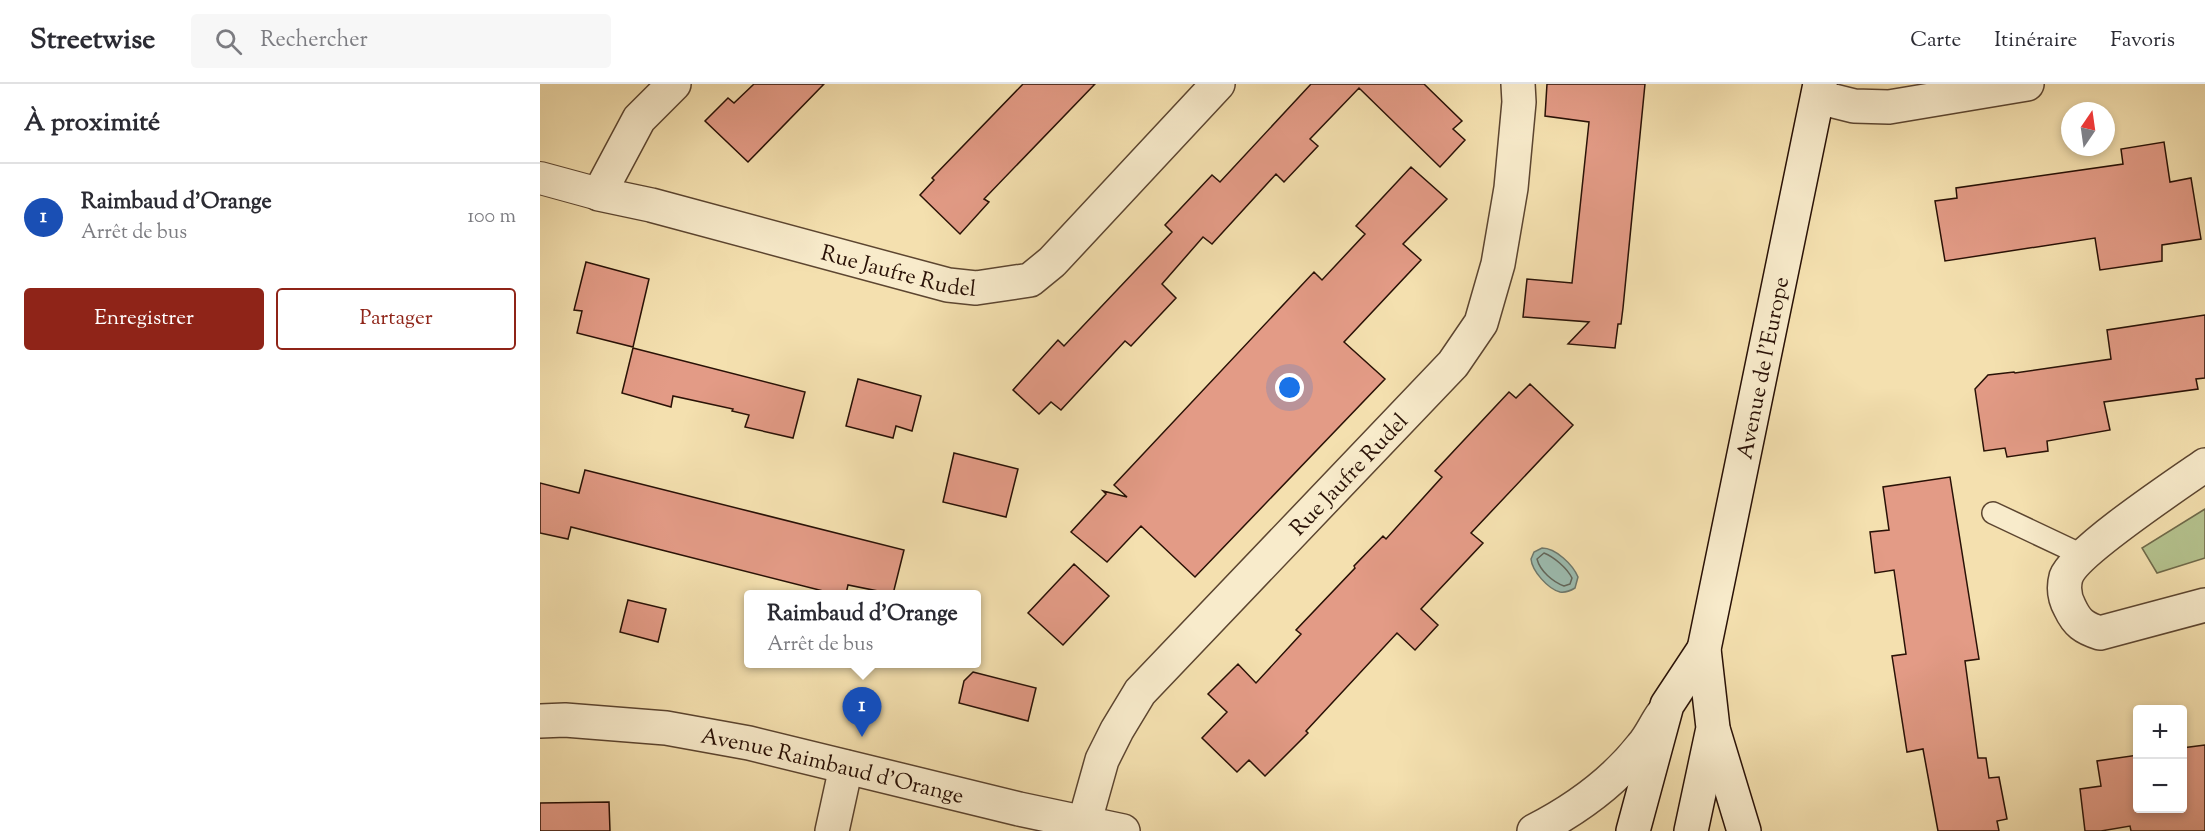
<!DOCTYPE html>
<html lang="fr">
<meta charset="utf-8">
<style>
:root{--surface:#fff;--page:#f7f7f7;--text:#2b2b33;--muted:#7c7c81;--line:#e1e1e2;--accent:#8f2418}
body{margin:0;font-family:"Sorts Mill Goudy",serif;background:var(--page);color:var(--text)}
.controls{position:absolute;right:18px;bottom:18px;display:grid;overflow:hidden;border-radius:6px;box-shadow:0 3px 9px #0003}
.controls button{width:54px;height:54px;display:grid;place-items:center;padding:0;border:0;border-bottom:2px solid var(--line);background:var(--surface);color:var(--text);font:30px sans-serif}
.compass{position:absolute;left:1521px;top:18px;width:54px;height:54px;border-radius:50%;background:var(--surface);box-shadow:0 3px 9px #0003;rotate:13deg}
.you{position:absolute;left:750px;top:304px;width:21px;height:21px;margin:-15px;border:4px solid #fff;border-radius:50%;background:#1a73e8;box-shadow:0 0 0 9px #1a73e833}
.badge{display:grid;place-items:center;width:39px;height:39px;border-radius:50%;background:var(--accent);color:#fff;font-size:20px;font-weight:700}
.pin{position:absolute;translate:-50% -50px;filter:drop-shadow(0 2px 3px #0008)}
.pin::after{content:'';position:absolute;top:32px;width:21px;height:18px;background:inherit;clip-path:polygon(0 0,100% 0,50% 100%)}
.popup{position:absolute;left:204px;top:506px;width:237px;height:78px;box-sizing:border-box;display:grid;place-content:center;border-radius:6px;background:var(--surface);filter:drop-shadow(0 2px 4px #0005);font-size:20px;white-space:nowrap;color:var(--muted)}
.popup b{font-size:22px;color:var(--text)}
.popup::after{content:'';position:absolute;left:50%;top:100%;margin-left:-12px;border:12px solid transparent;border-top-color:var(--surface)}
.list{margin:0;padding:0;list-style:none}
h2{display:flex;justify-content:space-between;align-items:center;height:78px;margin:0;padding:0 24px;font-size:26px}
h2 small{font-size:20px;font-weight:400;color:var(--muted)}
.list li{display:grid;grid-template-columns:39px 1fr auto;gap:18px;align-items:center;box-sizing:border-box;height:108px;padding:0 24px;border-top:2px solid var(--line)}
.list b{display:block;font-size:22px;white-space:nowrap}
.list p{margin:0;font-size:20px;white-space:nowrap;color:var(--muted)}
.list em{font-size:20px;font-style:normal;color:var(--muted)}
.actions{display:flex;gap:12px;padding:18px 24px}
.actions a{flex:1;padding:14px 0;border:2px solid var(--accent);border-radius:6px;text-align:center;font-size:21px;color:var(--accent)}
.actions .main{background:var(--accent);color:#fff}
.icon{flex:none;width:33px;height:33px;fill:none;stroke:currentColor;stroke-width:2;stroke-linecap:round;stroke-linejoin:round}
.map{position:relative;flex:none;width:1665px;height:747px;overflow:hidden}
header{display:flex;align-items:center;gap:36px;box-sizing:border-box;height:84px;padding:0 30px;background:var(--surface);border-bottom:2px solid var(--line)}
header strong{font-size:28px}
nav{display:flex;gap:33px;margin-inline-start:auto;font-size:21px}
.search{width:420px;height:54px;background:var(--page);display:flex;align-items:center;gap:15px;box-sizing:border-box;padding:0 21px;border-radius:6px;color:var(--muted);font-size:22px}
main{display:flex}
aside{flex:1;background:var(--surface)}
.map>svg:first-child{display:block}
.green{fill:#b5c38f;stroke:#6f6a4a;stroke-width:1.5}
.water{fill:#9cbcb0;stroke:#6e786c;stroke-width:1.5}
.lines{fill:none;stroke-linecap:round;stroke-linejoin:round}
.shore{stroke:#62665b;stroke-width:1.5}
.building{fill:#e39b86;stroke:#291106;stroke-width:1.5}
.service-casing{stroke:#5c4530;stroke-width:24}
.pedestrian-casing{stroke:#5c4530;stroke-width:34}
.minor-casing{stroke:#5c4530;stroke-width:36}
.secondary-casing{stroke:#291106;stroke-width:36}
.service{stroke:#f8ebcb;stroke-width:21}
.pedestrian{stroke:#f8ebcb;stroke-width:32}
.minor{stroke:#f8ebcb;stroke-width:33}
.secondary{stroke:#f8ebcb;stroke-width:33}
.labels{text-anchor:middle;stroke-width:5;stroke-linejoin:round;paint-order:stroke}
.street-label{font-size:22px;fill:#291106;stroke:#f8ebcb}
</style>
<header>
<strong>Streetwise</strong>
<div class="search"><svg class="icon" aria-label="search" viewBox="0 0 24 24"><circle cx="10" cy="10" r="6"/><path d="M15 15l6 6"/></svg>Rechercher</div>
<nav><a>Carte</a><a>Itinéraire</a><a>Favoris</a></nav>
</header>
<main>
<aside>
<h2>À proximité<small></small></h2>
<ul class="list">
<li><span class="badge" style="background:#1a4fb4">1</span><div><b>Raimbaud d'Orange</b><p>Arrêt de bus</p></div><em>100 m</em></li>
</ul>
<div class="actions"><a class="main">Enregistrer</a><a>Partager</a></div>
</aside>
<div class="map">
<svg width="1665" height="747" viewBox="0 0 1665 747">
<rect width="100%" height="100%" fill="#f4e0af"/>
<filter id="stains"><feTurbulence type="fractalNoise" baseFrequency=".00333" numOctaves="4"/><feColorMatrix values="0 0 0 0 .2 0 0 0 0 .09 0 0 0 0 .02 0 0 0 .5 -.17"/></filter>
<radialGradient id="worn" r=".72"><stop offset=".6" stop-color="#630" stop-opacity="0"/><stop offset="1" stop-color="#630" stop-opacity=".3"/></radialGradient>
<path class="green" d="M1665,425V474L1617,489L1602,464Z"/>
<path class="water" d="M1002,464C1016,464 1033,481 1038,493L1035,504C1030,507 1025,509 1020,508C1008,505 992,487 991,475L994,468Z"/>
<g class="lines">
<path class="shore" d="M1004,469C1014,473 1027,484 1032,494L1030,500L1024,502C1013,498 1000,487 997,475Z"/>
</g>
<path class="building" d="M214,0H284L208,78L165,37L188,14L194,19Z
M483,0H555L444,115L449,118L420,150L380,111L394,96L392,94Z
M771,0H884L922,37L913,45L925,56L900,83L819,4L770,55L778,62L744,98L736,90L672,160L663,153L622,200L636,214L591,262L585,257L521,326L511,318L499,330L473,306L518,256L524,262L632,148L625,141L672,91L680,98Z
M1007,0H1105L1083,224L1081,240H1078L1075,264L1028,260L1049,238L983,233L987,195L1032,199L1049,38L1005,32Z
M1624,58L1630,98L1651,94L1661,155L1622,161V177L1560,186L1555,154L1405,177L1395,117L1417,114L1416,104L1583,80L1581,65Z
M871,83L907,115L863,160L881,176L804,258L845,295L655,493L601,442L567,478L531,448L566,410L563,407L587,413L574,401L774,188L782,196L825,150L816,142Z
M46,178L109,195L93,263L37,249L42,227L34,226Z
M1665,231V294L1656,295L1658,305L1564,318L1570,346L1507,357L1508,367L1467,373L1465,364L1444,367L1435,305L1448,291L1474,288L1475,289L1571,275L1567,246Z
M93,264L265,308L253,354L205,343L209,331L192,327L193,325L133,312L131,323L82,309Z
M318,295L381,312L372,347L356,342L353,354L306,342Z
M990,300L1033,341L931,449L943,459L881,525L898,541L875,566L857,549L766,647L768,649L725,692L709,676L697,688L662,654L687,628L668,610L698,580L716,599L761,550L756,546L815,484L814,482L843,452L846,455L902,393L895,387L969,308L976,314Z
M414,369L478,385L466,433L403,418Z
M45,386L364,466L353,510L308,501L306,510H295L31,443L28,455L0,449V399L39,409Z
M1410,393L1439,575L1425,577L1438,674H1446L1449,694L1459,693L1467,735L1457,737L1459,747H1398L1383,665L1367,668L1352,572L1366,570L1354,486L1335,489L1330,448L1349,446L1343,403Z
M534,480L569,512L523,561L488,529Z
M88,516L126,525L118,558L80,548Z
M433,588L496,604L488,637L419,619L424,597Z
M1665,661V747H1591L1590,742L1561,747H1545L1540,705L1561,702L1557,677L1598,671V724H1642V664Z
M69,718L70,747H0V719Z"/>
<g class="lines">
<g class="service-casing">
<path id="service" d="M1453,429L1542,471"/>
</g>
<g class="pedestrian-casing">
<path id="pedestrian" d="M0,94L59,110"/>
</g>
<g class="minor-casing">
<g id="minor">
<path id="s1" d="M134,0L99,35L59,110L111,121L408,201L436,204L490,196L512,178L678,0"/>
<path d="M1278,13L1314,22L1349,23L1487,0"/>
<path d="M1665,381C1639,399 1534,469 1526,493C1523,504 1525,515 1530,524C1537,539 1544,544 1560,549L1665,521"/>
<path id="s2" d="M0,637L25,636L126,644L209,659L479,725L583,747"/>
<path id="s3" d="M544,740L562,676L577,646L600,608L913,280L941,239L958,180L971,104L979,18L978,0"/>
<path d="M292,747L306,683"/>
<path d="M994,747C1035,726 1073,699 1102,662C1110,653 1115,641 1122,631"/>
</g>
</g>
<g class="secondary-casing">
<g id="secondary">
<path d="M1174,648L1204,747"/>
<path d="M1093,747L1127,621L1164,565"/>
<path id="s4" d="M1151,747L1173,644L1164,565L1280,0"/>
</g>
</g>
<use href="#service" class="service"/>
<use href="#pedestrian" class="pedestrian"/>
<use href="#minor" class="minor"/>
<use href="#secondary" class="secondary"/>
</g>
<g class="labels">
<g class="street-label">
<text dy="8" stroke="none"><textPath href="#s1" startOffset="444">Rue Jaufre Rudel</textPath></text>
<text dy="8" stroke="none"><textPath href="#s4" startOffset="472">Avenue de l'Europe</textPath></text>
<text dy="8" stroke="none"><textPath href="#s3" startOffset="446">Rue Jaufre Rudel</textPath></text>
<text dy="8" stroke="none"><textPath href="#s2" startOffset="297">Avenue Raimbaud d'Orange</textPath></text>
</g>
</g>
<rect width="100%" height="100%" filter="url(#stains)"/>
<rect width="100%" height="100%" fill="url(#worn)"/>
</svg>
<div class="controls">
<button>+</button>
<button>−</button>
</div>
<svg class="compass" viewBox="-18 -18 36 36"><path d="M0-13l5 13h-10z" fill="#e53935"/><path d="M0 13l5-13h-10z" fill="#7c7c81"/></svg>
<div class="you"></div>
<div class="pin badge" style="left:322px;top:653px;background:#1a4fb4">1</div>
<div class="popup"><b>Raimbaud d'Orange</b>Arrêt de bus</div>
</div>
</main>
